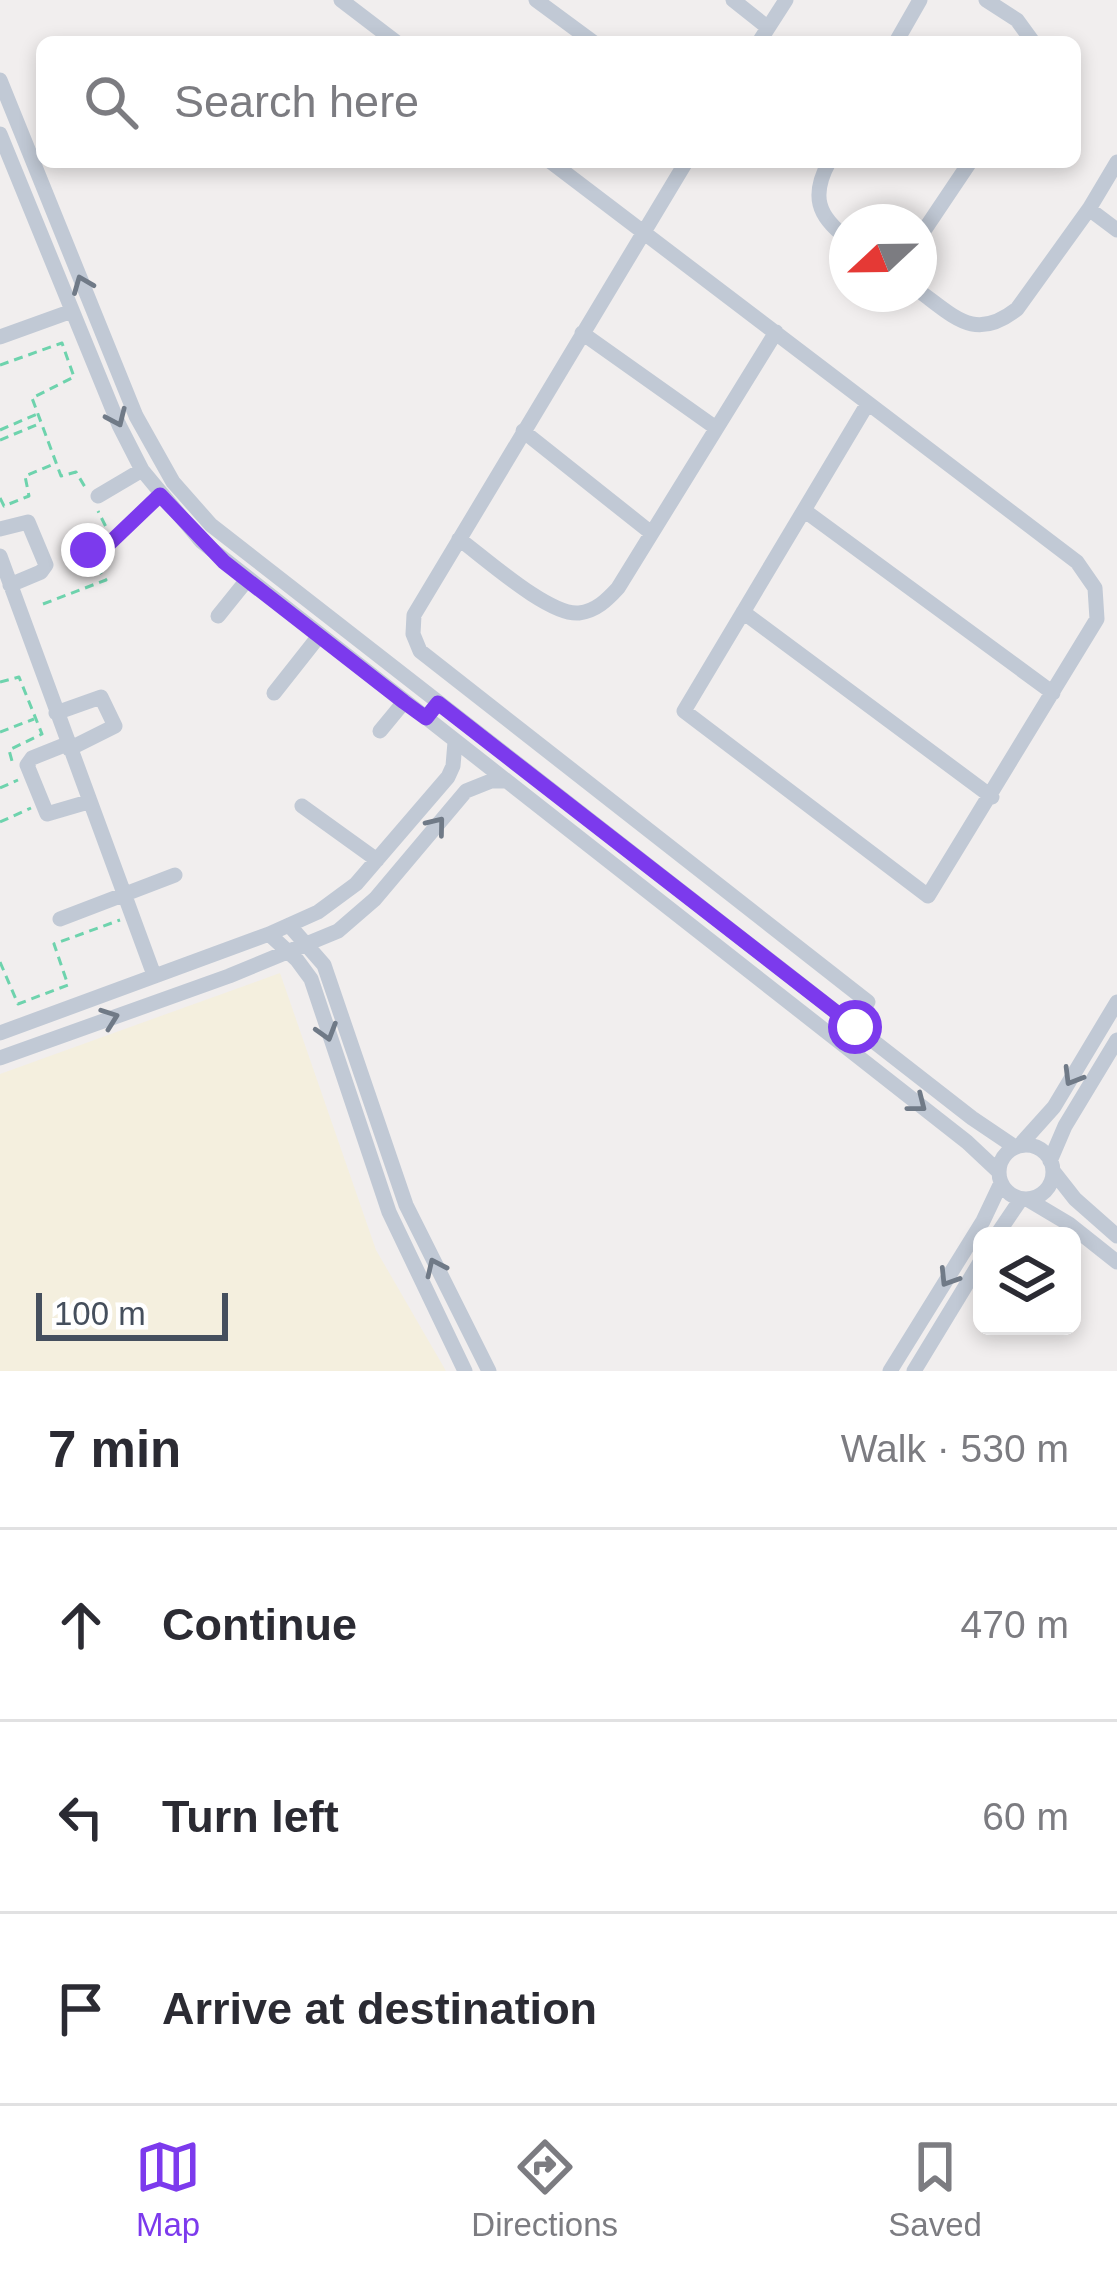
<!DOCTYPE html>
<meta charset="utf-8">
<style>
:root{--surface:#fff;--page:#f7f7f7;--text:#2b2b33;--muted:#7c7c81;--line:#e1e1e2;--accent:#7c3aed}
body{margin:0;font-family:Helvetica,sans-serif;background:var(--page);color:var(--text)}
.controls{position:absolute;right:36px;bottom:36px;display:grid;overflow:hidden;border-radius:18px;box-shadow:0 6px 18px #0003}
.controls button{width:108px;height:108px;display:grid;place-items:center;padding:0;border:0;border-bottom:3px solid var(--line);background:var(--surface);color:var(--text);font:60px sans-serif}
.compass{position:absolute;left:829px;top:204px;width:108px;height:108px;border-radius:50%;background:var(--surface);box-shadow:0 6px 18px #0003;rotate:248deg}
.scale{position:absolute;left:36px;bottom:30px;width:192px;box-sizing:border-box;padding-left:12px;border:6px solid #454f5d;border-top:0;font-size:33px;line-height:42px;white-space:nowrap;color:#454f5d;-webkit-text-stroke:9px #fff;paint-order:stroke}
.stop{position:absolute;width:36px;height:36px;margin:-27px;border:9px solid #7c3aed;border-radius:50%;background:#fff}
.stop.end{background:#7c3aed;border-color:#fff;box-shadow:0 3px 12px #0008}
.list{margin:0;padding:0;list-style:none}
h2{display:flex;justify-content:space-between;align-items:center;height:156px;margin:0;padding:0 48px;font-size:51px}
h2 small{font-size:39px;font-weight:400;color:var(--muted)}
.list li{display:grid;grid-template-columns:78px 1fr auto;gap:36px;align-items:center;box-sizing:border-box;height:192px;padding:0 48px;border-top:3px solid var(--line)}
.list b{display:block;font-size:45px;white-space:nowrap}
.list em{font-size:39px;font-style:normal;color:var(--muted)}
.icon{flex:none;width:66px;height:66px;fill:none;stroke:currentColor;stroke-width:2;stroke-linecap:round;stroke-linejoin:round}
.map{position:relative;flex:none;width:1117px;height:1371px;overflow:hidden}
.search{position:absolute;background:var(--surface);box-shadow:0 6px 18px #0003;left:36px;right:36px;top:36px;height:132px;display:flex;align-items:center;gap:30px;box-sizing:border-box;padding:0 42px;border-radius:18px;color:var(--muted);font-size:45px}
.sheet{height:732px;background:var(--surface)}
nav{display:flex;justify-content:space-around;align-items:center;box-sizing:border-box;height:168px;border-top:3px solid var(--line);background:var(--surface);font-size:33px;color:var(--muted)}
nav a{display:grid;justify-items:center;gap:6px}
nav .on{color:var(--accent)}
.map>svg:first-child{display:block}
.sand{fill:#f4efde}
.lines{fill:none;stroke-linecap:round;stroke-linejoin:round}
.path{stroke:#6ed3ad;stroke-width:3;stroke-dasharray:9 6;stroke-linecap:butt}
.minor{stroke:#c1c9d5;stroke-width:15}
.oneway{stroke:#707a87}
.route{stroke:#7c3aed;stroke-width:15}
</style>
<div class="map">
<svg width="1117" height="1371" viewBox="0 0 1117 1371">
<rect width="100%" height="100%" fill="#f1eeee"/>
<path class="sand" d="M280,973L376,1250L446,1371H0V1074Z"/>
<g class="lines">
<path class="path" d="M0,365L62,343L74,377L32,398L61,476L76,472L85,487
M0,430L37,414
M0,440L41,423
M0,498L4,506L29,496L25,476L54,464
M92,560L150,505
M43,604L106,580L87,553L107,529L98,511
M0,682L19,677L42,734L9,750L12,761
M0,732L34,719
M0,788L18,780
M0,822L31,808
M0,962L18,1004L68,985L54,944L120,920"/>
<path class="minor" d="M341,0L396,42
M536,0L593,42
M733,0L767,27
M986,0L1017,20L1033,42
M759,42L786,0
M896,42L920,0
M0,80L136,416L173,482L211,525L972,1118L1015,1147
M0,134L119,425L142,470L201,541L967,1142L999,1172
M551,162L1077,562L1095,588L1097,619L928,896L684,711L868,403
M686,162L414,615L413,634L420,651L868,1002
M829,162C811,195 817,216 847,238
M1089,209L1117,230
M919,238L970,162
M919,291C955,317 975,342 1017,309L1089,209L1117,162
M582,333L716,428
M0,337L72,311
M523,431L650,532
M98,496L142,470
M805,511L1053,693
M0,529L28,522L46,565L41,572L10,585
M459,539C485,558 549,616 579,613C596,611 607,600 618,588L776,332
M0,556L154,975
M743,612L992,797
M218,616L247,580
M274,693L319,636
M56,713L101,697L115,726L69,749
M380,731L404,702
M67,744L32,758L27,765L47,814L88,802
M302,806L377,860
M60,919L175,875
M289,925L324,965L406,1205L489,1371
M269,934L297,960L311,979L389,1212L465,1371
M0,1033L269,934L318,912L356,884L448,777L453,766L455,742
M0,1058L229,976L338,931L375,899L466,791L491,781H505
M999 1172a27 27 0 1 1 54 0a27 27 0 1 1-54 0Z
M1019,1146L1054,1107L1117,1002
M1050,1161L1065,1126L1117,1040
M1053,1171L1075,1199L1117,1236
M1027,1199L1069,1224L1117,1262
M996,1236L1021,1199
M890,1371L983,1221L1001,1183
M914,1371L982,1259"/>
</g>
<defs><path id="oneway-chevron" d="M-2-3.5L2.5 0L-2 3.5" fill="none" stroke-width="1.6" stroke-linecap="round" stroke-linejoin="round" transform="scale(3)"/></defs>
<g class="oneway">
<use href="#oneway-chevron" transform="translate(82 284) rotate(-112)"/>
<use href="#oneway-chevron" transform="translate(117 418) rotate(66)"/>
<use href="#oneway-chevron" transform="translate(437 825) rotate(-51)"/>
<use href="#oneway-chevron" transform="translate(110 1018) rotate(-20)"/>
<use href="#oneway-chevron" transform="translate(327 1032) rotate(73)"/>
<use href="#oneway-chevron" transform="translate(1072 1077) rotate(121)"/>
<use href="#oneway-chevron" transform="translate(918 1104) rotate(38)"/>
<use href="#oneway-chevron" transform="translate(435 1267) rotate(-115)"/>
<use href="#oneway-chevron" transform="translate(948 1278) rotate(122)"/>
</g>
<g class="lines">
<path class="route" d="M88,550L92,560L160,495L224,562L404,702L426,718L438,703L855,1027"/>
</g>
</svg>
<div class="controls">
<button><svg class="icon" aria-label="layers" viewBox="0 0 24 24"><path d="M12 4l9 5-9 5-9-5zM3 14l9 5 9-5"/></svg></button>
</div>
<svg class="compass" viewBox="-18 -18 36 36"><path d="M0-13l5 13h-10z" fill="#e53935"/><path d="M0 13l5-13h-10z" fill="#7c7c81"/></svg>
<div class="scale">100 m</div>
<div class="stop" style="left:855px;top:1027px"></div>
<div class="stop end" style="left:88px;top:550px"></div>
<div class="search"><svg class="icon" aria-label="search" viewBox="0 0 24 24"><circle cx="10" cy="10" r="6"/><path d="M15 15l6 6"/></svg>Search here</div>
</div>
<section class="sheet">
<h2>7 min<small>Walk · 530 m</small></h2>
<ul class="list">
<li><svg class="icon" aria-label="ahead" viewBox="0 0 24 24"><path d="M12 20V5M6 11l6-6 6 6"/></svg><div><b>Continue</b></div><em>470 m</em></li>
<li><svg class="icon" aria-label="left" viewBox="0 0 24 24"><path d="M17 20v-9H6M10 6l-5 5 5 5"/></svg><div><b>Turn left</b></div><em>60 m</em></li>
<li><svg class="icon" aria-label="arrive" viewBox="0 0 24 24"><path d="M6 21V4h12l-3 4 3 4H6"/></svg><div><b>Arrive at destination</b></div></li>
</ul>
</section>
<nav>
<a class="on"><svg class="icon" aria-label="map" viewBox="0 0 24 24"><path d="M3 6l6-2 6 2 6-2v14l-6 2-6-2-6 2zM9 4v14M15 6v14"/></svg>Map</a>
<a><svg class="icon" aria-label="directions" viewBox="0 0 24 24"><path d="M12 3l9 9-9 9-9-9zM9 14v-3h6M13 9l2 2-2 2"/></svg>Directions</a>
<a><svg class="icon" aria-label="saved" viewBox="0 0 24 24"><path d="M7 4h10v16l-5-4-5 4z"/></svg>Saved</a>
</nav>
